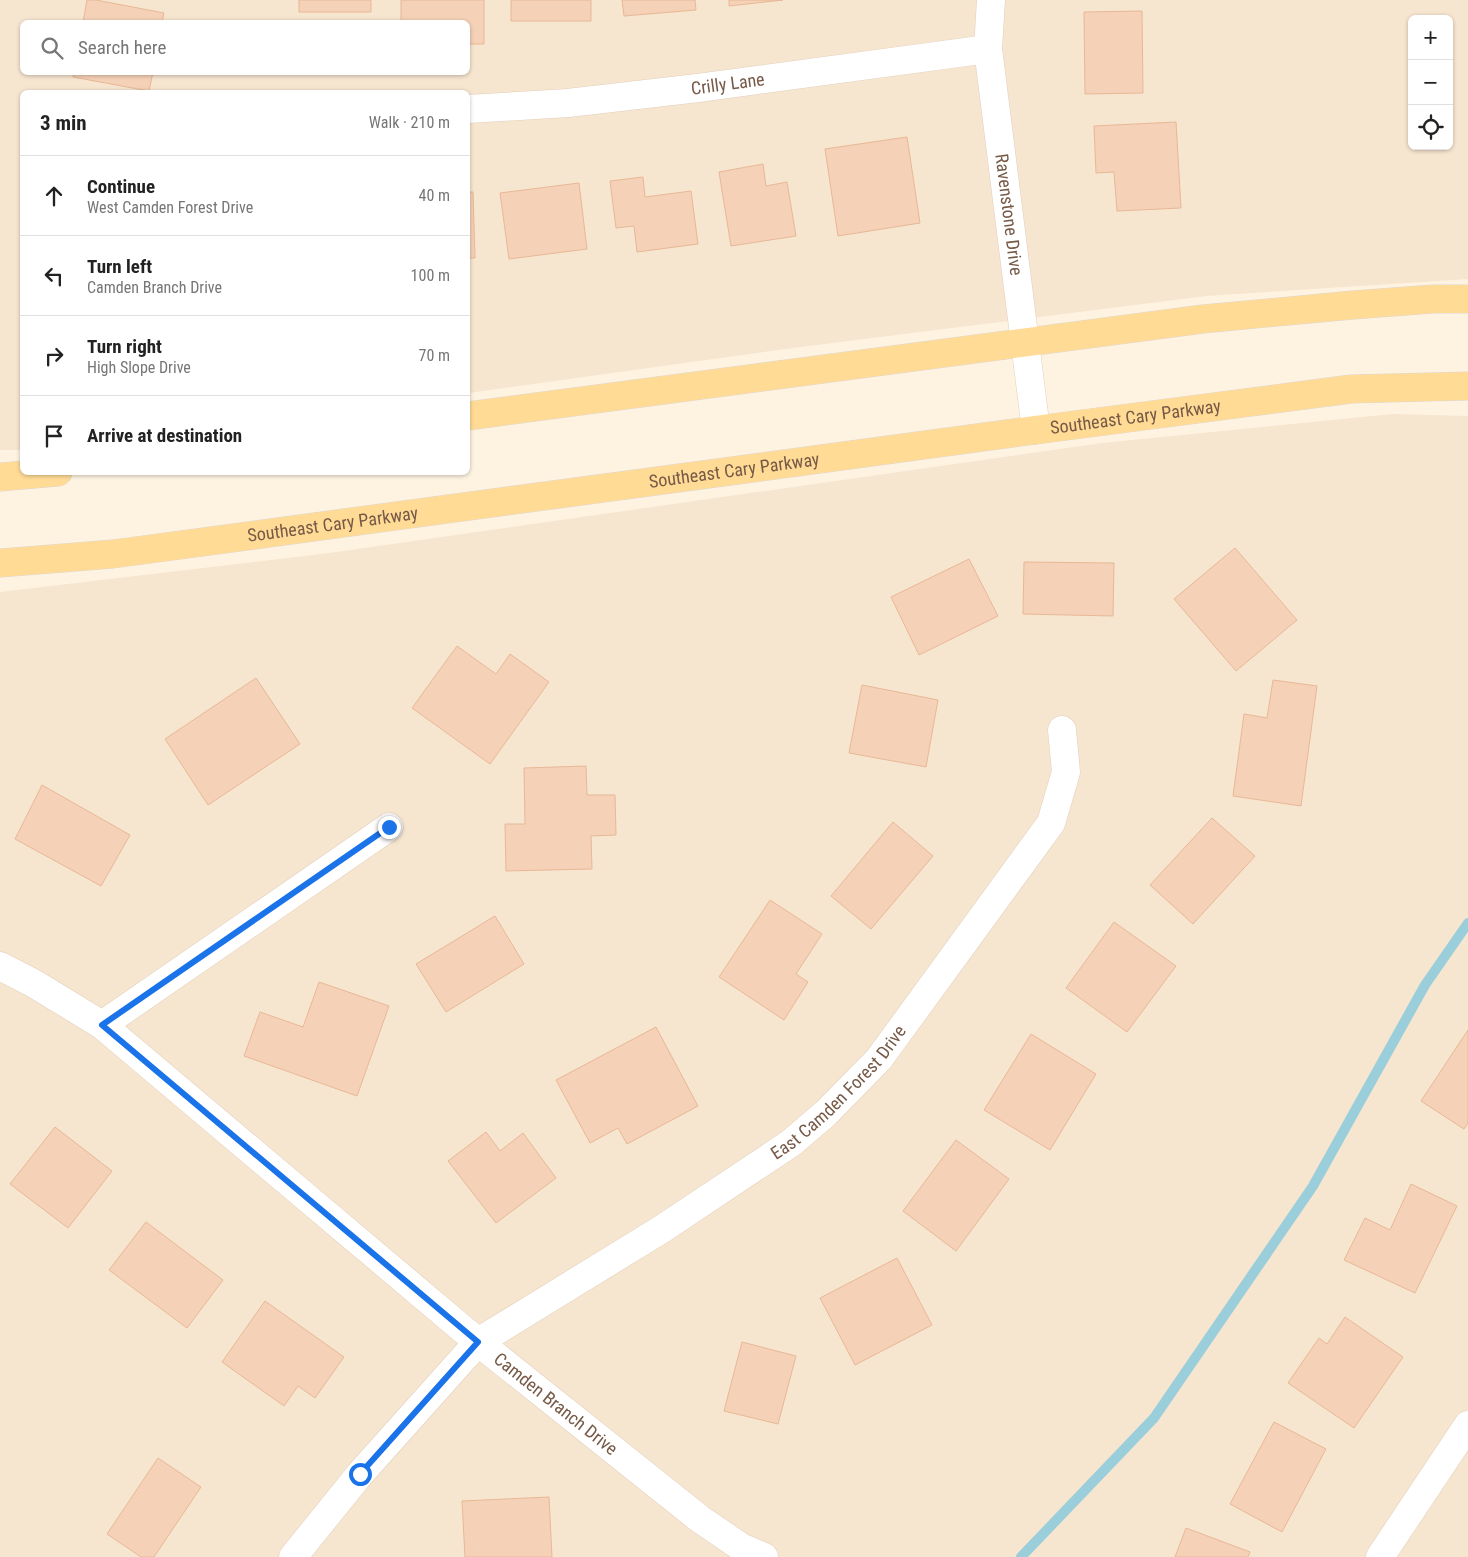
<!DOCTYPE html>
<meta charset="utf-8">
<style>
:root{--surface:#fff;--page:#f6f6f6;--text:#222;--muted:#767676;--line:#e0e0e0}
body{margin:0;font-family:"Roboto Condensed",sans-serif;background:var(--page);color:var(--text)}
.controls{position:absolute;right:15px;top:15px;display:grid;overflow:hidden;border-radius:8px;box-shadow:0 1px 4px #0004}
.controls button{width:45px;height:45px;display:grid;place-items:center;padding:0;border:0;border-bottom:1px solid var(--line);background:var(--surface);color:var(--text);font:25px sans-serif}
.stop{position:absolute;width:15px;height:15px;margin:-11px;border:4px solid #1a73e8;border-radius:50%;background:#fff}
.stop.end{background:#1a73e8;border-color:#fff;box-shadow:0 1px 5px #0008}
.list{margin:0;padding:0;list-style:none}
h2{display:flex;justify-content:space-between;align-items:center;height:65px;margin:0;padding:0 20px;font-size:21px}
h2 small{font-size:16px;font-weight:400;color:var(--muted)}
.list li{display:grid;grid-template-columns:32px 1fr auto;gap:15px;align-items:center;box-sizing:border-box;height:80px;padding:0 20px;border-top:1px solid var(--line)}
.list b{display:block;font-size:19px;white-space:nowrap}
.list p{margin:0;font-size:16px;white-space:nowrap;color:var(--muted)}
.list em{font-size:16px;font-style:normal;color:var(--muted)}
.icon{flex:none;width:28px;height:28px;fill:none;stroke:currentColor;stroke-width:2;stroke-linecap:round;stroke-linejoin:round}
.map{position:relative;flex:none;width:1468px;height:1557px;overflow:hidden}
.search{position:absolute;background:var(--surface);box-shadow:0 1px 4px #0004;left:20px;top:20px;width:450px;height:55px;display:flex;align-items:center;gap:12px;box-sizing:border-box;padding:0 18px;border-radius:8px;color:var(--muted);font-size:19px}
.panel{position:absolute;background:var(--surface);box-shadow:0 1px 4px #0004;left:20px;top:90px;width:450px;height:385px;border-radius:8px}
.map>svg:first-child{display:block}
.residential{fill:#f6e5cf;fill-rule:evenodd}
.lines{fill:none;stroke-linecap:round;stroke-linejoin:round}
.stream{stroke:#9aceda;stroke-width:10}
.building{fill:#f5d1b7;stroke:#e8b896}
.minor-casing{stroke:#e2cfbc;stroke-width:29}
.primary-casing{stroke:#ded7d3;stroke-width:29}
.minor{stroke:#fff;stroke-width:28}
.primary{stroke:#ffdb96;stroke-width:28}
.route{stroke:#1a73e8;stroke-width:6}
.labels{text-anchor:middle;stroke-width:4;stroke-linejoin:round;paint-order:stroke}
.street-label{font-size:18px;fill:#765946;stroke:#fff7e8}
</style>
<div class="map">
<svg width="1468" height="1557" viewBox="0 0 1468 1557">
<rect width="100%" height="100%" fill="#fef3e1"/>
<path class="residential" d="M0,0H1468V279L1206,296L793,348L468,393V92H22V450H0ZM1412,19H1449V146H1412ZM22,22H468V72H22Z
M1393,414L1468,416V1557H0V592L322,554L1102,443Z"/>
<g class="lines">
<path class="stream" d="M1021,1557L1154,1418L1313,1186L1425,985L1468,923"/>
</g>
<path class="building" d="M87,0H96L164,13L162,22H83Z
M299,0H371V12H299Z
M401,0H484V44H468V22H401Z
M511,0H591V21H511Z
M622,0H695L696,10L624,16Z
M729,0H783L729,6Z
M1142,11L1143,93L1085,94L1084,12Z
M74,72H153L149,91L73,77Z
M1176,122L1181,208L1117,211L1114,172L1096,173L1094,126Z
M907,137L920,223L838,236L825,149Z
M763,164L766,186L787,182L796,236L731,246L719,172Z
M643,177L645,197L691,191L698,244L637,252L634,226L616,228L610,181Z
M579,183L587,249L509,259L500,193Z
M468,192H473L475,258H468Z
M1235,548L1297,620L1236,671L1174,599Z
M969,559L998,616L919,655L891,597Z
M1024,562L1114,563L1113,616L1023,614Z
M457,646L496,674L510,654L549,682L490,764L412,708Z
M256,678L300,744L208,805L165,739Z
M1273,680L1317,686L1301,806L1233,796L1244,714L1267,718Z
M862,685L938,700L926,767L849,753Z
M586,766L587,795H615L616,835L591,836L592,869L506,871L505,824H525L524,768Z
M42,785L130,835L101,886L15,839Z
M1212,818L1255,856L1193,924L1150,885Z
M893,822L933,856L871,929L831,896Z
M770,900L822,934L796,974L808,982L784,1020L719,977Z
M495,916L524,964L446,1012L416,964Z
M1114,922L1176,966L1127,1032L1066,988Z
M319,982L389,1006L357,1096L244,1056L260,1012L303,1027Z
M656,1027L698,1106L627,1144L618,1128L590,1143L556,1080Z
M1468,1030V1123L1464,1129L1421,1101Z
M1031,1034L1096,1074L1050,1150L984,1110Z
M55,1127L112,1171L68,1228L10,1184Z
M486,1132L500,1151L523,1133L556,1178L496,1223L448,1161Z
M956,1140L1009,1179L956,1251L903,1211Z
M1411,1184L1457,1206L1415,1293L1344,1260L1365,1218L1390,1230Z
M146,1222L223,1280L187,1328L109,1270Z
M897,1258L932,1325L855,1365L820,1298Z
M265,1301L344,1357L315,1398L298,1386L284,1406L222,1362Z
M1345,1317L1403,1357L1354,1428L1288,1383L1319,1338L1327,1344Z
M742,1342L796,1356L778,1424L724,1411Z
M1274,1422L1326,1449L1282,1532L1230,1504Z
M158,1458L201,1487L154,1557H141L107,1534Z
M549,1497L552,1557H465L462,1501Z
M1186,1528L1250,1552L1248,1557H1175Z"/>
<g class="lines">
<g class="minor-casing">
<g id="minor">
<path id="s1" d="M991,0L988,49L1036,430"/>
<path id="s2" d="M468,109L568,103L698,88L988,49"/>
<path id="s3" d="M0,966L33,983L102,1025L478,1342L700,1519L741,1547L764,1557"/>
<path d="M102,1025L389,827"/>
<path id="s4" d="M293,1557L360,1474L478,1342L662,1229L791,1143L826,1113L879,1059L1051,823L1066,772L1062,730"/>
<path d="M1380,1557L1468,1425"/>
</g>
</g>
<g class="primary-casing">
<g id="primary">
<path d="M468,416L1203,319L1353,305L1433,299H1468"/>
<path d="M0,477L58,472"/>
<path id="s5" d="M0,563L113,554L1036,430L1351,389L1468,386"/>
</g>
</g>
<use href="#minor" class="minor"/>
<use href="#primary" class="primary"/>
</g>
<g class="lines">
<path class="route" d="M360,1474L478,1342L102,1025L389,827"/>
</g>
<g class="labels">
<g class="street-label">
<text dy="6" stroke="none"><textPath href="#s2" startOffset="261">Crilly Lane</textPath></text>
<text dy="6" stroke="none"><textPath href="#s1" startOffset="216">Ravenstone Drive</textPath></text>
<text dy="6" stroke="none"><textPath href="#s5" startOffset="1145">Southeast Cary Parkway</textPath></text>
<text dy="6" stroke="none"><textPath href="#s5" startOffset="740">Southeast Cary Parkway</textPath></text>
<text dy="6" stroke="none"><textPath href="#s5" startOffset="335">Southeast Cary Parkway</textPath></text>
<text dy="6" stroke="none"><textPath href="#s4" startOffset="724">East Camden Forest Drive</textPath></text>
<text dy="6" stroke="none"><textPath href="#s3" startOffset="709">Camden Branch Drive</textPath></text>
</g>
</g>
</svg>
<div class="controls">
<button>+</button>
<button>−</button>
<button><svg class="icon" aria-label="locate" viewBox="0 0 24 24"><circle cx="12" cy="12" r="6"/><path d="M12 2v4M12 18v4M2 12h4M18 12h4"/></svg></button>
</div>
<div class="stop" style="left:360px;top:1474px"></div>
<div class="stop end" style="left:389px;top:827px"></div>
<div class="search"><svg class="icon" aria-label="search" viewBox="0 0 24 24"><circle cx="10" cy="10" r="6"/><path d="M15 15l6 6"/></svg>Search here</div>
<section class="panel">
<h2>3 min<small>Walk · 210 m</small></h2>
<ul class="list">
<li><svg class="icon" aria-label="ahead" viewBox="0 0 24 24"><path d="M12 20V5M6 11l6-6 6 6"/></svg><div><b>Continue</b><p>West Camden Forest Drive</p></div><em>40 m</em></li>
<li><svg class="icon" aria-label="left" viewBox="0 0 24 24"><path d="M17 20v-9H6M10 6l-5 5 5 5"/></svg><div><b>Turn left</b><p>Camden Branch Drive</p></div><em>100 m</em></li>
<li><svg class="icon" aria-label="right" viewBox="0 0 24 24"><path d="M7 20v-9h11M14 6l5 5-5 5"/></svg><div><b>Turn right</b><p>High Slope Drive</p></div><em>70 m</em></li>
<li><svg class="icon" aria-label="arrive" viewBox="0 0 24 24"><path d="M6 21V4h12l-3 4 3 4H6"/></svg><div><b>Arrive at destination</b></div></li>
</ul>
</section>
</div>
